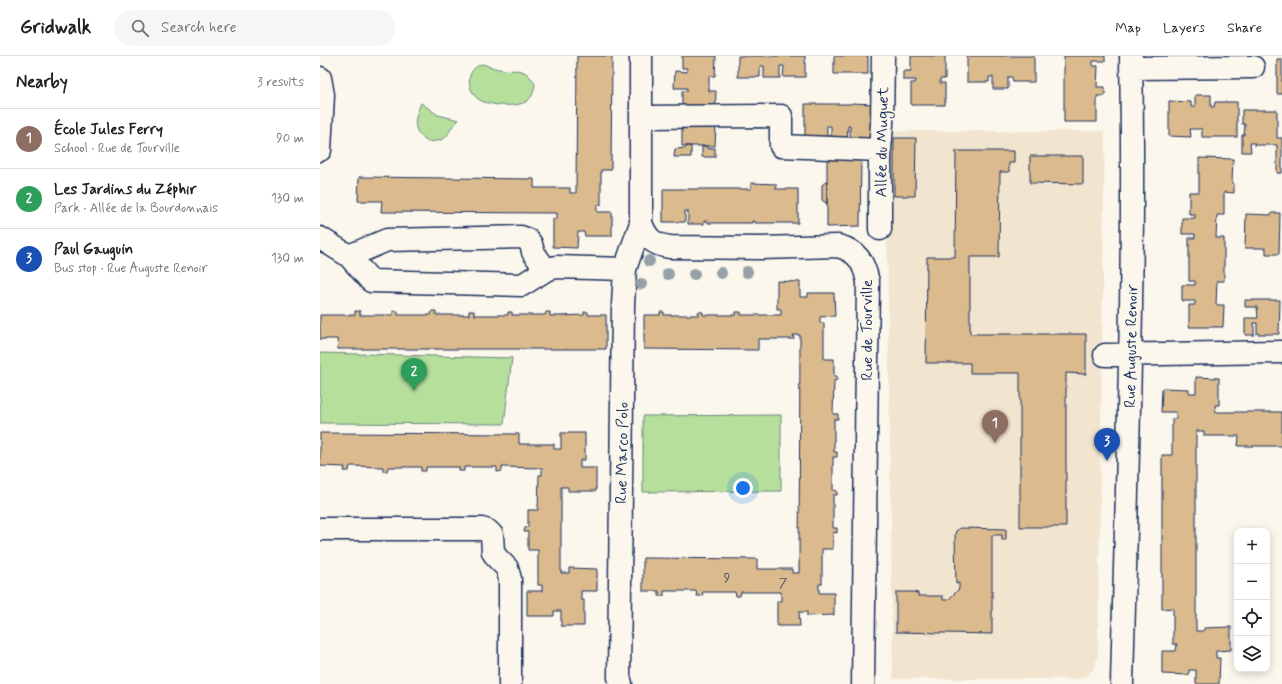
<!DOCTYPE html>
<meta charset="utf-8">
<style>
:root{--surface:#fff;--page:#f6f6f6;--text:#202124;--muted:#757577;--line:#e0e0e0;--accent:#ea580c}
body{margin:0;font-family:Mynerve,sans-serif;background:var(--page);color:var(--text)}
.controls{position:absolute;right:12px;bottom:12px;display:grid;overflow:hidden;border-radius:8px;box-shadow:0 2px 10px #0003}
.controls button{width:36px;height:36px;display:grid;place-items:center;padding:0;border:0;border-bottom:1px solid var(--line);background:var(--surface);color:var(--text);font:20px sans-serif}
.you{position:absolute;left:423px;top:432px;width:14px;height:14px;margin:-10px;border:3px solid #fff;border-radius:50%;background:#1a73e8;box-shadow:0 0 0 6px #1a73e833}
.badge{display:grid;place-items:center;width:26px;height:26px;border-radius:50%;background:var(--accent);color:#fff;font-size:13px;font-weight:700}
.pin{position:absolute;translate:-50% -33px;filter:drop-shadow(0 1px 2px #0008)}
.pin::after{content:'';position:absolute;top:21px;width:14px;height:12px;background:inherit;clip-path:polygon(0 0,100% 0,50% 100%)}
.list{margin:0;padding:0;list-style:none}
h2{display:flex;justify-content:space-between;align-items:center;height:52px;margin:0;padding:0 16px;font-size:17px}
h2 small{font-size:13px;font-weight:400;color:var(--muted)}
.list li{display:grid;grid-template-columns:26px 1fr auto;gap:12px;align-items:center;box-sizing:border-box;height:60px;padding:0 16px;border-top:1px solid var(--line)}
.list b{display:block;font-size:15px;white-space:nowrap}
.list p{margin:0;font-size:13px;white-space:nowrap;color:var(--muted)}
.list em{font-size:13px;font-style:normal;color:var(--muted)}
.icon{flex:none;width:22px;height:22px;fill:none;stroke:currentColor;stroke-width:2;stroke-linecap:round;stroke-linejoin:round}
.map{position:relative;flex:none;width:962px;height:628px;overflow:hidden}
header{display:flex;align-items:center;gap:24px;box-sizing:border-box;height:56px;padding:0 20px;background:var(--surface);border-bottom:1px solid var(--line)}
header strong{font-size:19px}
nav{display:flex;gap:22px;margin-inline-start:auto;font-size:14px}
.search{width:280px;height:36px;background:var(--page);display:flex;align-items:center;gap:10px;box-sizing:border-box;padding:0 14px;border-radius:16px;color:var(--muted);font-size:15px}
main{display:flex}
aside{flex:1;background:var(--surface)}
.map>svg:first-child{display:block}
.built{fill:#f1e5d0}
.green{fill:#b6df9c;stroke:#68877d}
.building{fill:#dbba8e;stroke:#1b2f5e}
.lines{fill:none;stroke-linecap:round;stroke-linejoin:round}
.minor-casing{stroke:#1b2f5e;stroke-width:25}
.minor{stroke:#fbf7ec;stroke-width:22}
.tree{fill:#95a1a7}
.labels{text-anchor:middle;stroke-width:4;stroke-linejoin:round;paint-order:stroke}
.number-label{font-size:14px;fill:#4b526a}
.street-label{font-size:16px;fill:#1b2f5e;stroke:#fbf7ec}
</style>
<header>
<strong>Gridwalk</strong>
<div class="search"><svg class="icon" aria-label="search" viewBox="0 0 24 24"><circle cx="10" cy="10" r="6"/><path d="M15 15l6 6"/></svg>Search here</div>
<nav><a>Map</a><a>Layers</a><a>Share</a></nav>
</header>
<main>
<aside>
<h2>Nearby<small>3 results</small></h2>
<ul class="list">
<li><span class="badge" style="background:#8d6e63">1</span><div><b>École Jules Ferry</b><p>School · Rue de Tourville</p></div><em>90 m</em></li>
<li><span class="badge" style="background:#2e9e5b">2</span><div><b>Les Jardins du Zéphir</b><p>Park · Allée de la Bourdonnais</p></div><em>130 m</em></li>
<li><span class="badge" style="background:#1a4fb4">3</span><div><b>Paul Gauguin</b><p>Bus stop · Rue Auguste Renoir</p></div><em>130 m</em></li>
</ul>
</aside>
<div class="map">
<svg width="962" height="628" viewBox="0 0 962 628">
<rect width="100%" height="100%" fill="#fbf7ec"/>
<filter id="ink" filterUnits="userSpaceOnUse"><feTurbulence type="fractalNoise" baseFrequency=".025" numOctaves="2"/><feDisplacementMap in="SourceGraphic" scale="8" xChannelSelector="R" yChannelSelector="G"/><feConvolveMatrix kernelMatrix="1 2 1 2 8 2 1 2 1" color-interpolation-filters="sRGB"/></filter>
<g filter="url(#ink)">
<path class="built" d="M567,75H785L778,600L774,612L767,620L757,623H573L567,174Z"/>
<path class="green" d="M163,8C170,11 177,13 185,14C191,15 198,13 204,16C210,19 212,24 215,28C214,35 213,41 207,45C198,52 165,50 157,42C146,31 146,12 163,8Z
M101,47L118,59L139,64C123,76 135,84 108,86C91,75 94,63 101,47Z
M0,297L192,302L184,368L0,367Z
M461,359V435L323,436V360Z"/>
<path class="building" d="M257,0H292L291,114H281V149H277V156H292V180H265L264,176H258L257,192L233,191V163H237V157L61,156L62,145H38L39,121L214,123V132H250V137H256Z
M362,0H396L395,20H389V35H396L395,58H362V35H367V32H354L355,15L367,16V12H362Z
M418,0H485V21H463L464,10H460V22H444V10H440V21H418Z
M514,0H548V18H514Z
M591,0H625V23H620V27H625V49H591V27H595L596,24H583V15H591Z
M647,0H714V26H693L692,21H688V33H673V21H669V26H647Z
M744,0H785V5H773V10H778L777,31H785V40H777V66H744Z
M957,3H962V38H957Z
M875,39H891V51H894L895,46H917V81H882V73H870L871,81L849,80V45L871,46V51H875Z
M532,47L553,48V82H530V70H528L527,83H511V70H507V82L485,81V48H531Z
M922,54H957V82H962V117H957V89H934L935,87H930L931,96H922V79H924L925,68H922Z
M362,67L396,68L395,90H362Z
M574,82H596L595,140H574Z
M366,90H371V101H354L355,93L366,92Z
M382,90H387V93L395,92V101H382Z
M636,95H694V107H689V116H680L679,201H650V278H766V318L746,317V471H700V317H650V307H606L607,201H635Z
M710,100H763V128L710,127Z
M879,102L913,103L912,127L914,128V137L904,136V159H897L896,182H904V225H897L896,249H904L903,271H869V249H875V245H862V229H875V225H869V182H875V178H862V162H875V158H869V136H879Z
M507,103H541L540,170L507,171Z
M507,125V148L502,144V129Z
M431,127L456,128V133H478V167H435V165H432V167H388V165H384V168H368V155H365V166H343V133H431Z
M952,157H960L959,198H946V192H925L926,158L951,159Z
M457,225L480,226V241H488V237H514L515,260L500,261V267H504V303H514V320H517V324L514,325L513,358H518V363H514V396H517V401H513V434L517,435V439H513V472H517V477L513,476V493H502V528H499V537H514V559L487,560V556H479L480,570H457V545H461V536H421L420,540H416L415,536H383L382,540H377L376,535H344V540H339V535H323V502L437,503V513H472V517H479L480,279H473L474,283H438V294L324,293V259H340V256H344V259H379L378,256H383V259H416V256H421V259H461V253H457Z
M925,244H960L959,278H937V267H934V279H925V262H938L937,251H925Z
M35,255H40V259H73V255H78V259H111L112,255H116V259H149V255H154V259H188V256H192V259H225L226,256H230V260H239L264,259V256H268V259H286V293H18L17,283H0V259H35Z
M876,321L899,322V349H895L896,356H962V390H918L919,380H884V375H876V575H884V572L911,571V594L896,595V602H900L899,628H876V614H869V619L842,618V595H856L857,588H853V552L842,553V399H852V363H856V356H841L842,332L869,333V337H876Z
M0,377L199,378V388H234V393H241V377H265V404H260V412H276V435H248V431H241V517H249V512L277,513V535H261V544H264V570H241V555H234V560H207V535H222V529H218V494H208V476H204L205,472L208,471V454H218L219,419H222V412L182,411V415L177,416V411H144V415H139V411H106V415H101V411H68L67,415H63V411L30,410L29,415H24L25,411L0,410Z
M640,472L686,473V484H682V479H672V578L576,576V536H593L598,537V540H623V544H628L639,533V527L636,528L635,479L636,475Z"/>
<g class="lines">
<g class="minor-casing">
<path id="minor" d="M321,0V167C327,183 334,189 350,191L440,192L518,190C538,195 544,207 548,226L543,628
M811,12L933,11
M0,22L3,39L0,94
M321,61L461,60V90L560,94
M560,173V94L562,68L563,0
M0,182L29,200L51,225L202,229L226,214L236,211L305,213
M29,200L67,184L201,181L208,184L211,188L213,196L226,214
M785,299L962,296
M0,473H162L168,475L172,479L173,496L177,502L187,512L190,523V628
M301,628L299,621L303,249L305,213L321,167
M802,628C807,419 815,209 811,0"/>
</g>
<use href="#minor" class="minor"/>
</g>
<g class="tree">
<circle cx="329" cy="205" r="6"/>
<circle cx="427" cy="216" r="6"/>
<circle cx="401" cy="217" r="6"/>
<circle cx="348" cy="218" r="6"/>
<circle cx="374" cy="218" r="6"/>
<circle cx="321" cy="228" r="6"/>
</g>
</g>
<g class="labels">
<g class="number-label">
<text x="407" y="526">9</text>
<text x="463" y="531">7</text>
</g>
<g class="street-label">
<text transform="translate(561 86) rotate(-89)" y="6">Allée du Muguet</text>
<text transform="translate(546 274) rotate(-90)" y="6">Rue de Tourville</text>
<text transform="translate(810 290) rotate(-89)" y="6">Rue Auguste Renoir</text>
<text transform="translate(301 397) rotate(-89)" y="6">Rue Marco Polo</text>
</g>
</g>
</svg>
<div class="controls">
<button>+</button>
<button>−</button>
<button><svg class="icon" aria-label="locate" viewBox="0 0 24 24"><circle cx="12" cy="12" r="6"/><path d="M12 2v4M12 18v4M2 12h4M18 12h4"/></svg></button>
<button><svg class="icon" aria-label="layers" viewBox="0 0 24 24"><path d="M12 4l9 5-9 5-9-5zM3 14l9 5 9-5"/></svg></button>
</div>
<div class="you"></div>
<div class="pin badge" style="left:675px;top:387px;background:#8d6e63">1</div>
<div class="pin badge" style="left:94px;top:335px;background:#2e9e5b">2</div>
<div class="pin badge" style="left:787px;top:405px;background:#1a4fb4">3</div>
</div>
</main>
